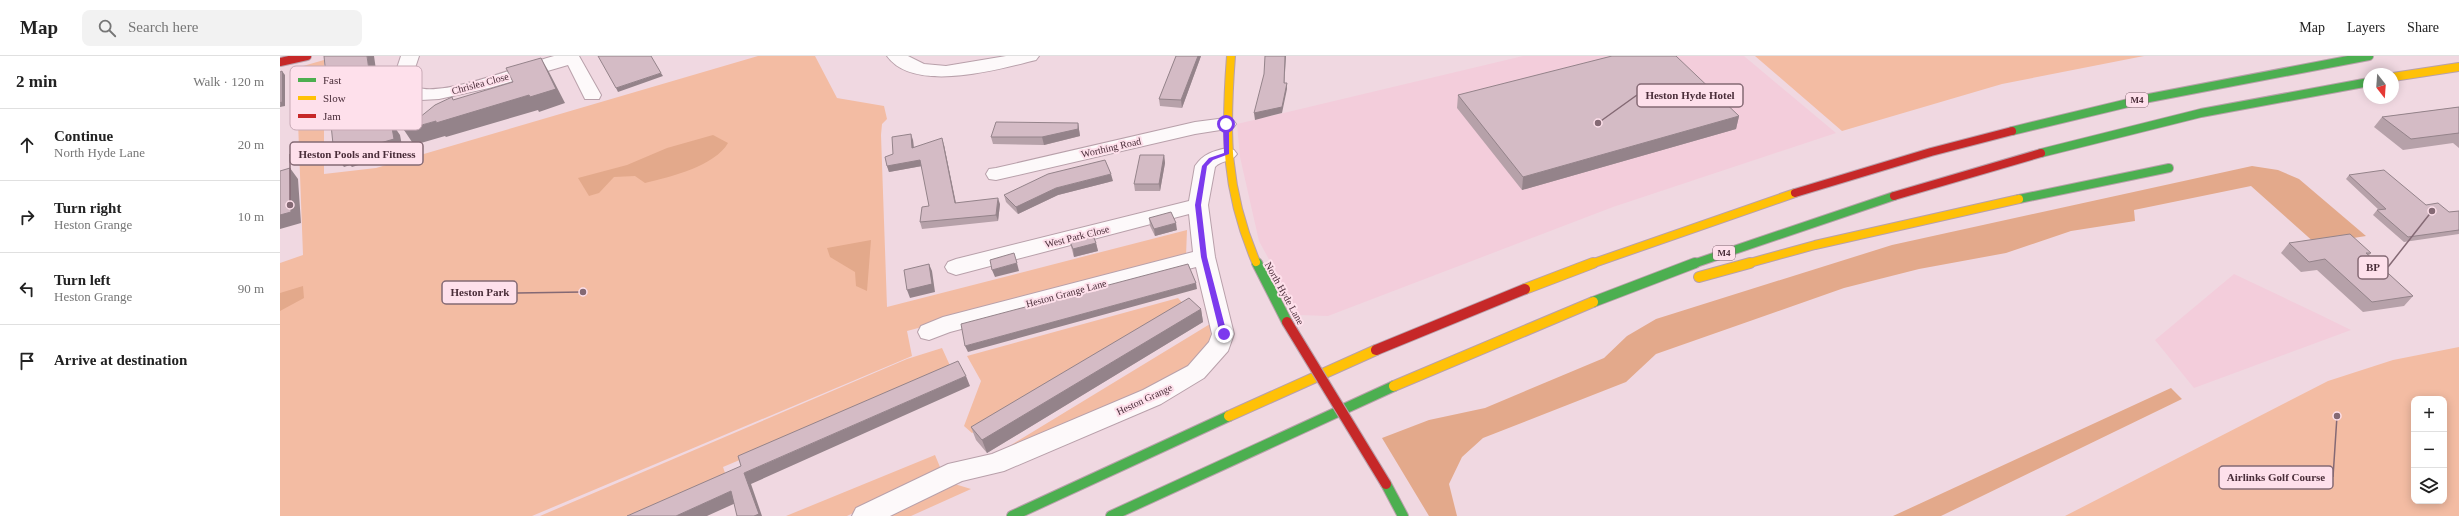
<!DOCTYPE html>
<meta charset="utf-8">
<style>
:root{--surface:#fff;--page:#f2f2f2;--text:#222;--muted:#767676;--line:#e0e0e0}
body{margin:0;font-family:Georgia,serif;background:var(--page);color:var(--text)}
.controls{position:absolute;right:12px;bottom:12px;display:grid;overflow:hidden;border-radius:8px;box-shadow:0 2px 10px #0003}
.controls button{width:36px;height:36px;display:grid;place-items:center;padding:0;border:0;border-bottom:1px solid var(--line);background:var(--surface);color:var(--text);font:20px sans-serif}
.compass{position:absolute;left:2083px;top:12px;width:36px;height:36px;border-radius:50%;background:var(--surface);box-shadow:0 2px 10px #0003;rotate:163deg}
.stop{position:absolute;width:12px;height:12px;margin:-9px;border:3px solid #7c3aed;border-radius:50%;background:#fff}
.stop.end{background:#7c3aed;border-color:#fff;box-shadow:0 1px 4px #0008}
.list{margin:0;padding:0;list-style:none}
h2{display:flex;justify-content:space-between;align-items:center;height:52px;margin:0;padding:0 16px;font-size:17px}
h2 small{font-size:13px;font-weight:400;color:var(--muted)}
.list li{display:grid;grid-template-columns:26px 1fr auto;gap:12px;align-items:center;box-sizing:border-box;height:72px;padding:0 16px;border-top:1px solid var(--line)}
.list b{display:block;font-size:15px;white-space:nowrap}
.list p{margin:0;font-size:13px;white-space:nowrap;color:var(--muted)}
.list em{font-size:13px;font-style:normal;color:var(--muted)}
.icon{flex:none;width:22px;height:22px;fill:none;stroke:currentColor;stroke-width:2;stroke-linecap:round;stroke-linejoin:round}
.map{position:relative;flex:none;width:2179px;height:460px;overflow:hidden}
header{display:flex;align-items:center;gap:24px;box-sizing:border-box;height:56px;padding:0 20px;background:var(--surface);border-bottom:1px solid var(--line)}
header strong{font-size:19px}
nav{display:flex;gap:22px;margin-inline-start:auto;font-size:14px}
.search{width:280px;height:36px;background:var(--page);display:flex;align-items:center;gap:10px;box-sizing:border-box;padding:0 14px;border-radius:8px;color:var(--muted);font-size:15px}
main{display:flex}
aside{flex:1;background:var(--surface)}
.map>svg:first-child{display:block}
.built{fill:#f3cddb}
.green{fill:#f3bca3;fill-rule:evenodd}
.forest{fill:#e3a98b}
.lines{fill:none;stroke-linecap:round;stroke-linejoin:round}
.street-casing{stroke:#b8a0aa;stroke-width:2}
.fast-far1-casing{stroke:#b8a0aa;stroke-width:10}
.fast-casing{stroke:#b8a0aa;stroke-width:12}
.slow-far1-casing{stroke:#b8a0aa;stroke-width:10}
.slow-casing{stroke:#b8a0aa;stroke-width:12}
.jam-far1-casing{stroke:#b8a0aa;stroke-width:10}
.jam-casing{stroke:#b8a0aa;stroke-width:12}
.street{fill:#fdf9fa;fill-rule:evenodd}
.fast-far1{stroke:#4caf50;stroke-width:8}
.fast{stroke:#4caf50;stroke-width:10}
.slow-far1{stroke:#ffc107;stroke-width:8}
.slow{stroke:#ffc107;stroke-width:10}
.jam-far1{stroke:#c62828;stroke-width:8}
.jam{stroke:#c62828;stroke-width:10}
.jam-bridge-casing{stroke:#b8a0aa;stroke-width:12;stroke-linecap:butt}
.jam-bridge{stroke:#c62828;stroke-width:10}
.wall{fill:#b6a1a9}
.shaded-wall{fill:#94838a}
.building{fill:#d4bbc5;stroke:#94838a}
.route{fill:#7c3aed}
.labels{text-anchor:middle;stroke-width:4;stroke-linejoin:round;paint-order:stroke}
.shield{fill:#fee0eb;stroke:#80636e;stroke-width:1}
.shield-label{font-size:9px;font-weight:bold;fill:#4a2d39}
.street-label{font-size:10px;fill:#4a2d39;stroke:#fee0eb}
.key{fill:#fee0eb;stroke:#c8aab6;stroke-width:1}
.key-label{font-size:11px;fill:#4a2d39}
.leader{fill:none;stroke:#846974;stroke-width:1.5}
.callout-dot{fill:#846974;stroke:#fee0eb;stroke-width:1.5}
.callout{fill:#fee0eb;stroke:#846974;stroke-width:1.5}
.callout-label{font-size:11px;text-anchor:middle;font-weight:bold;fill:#4a2d39}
</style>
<header>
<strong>Map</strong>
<div class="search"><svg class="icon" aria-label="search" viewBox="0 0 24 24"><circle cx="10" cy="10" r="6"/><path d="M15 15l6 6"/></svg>Search here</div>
<nav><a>Map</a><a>Layers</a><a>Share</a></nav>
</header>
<main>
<aside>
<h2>2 min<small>Walk · 120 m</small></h2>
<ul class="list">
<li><svg class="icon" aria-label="ahead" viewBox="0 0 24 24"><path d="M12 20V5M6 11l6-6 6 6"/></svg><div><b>Continue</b><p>North Hyde Lane</p></div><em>20 m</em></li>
<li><svg class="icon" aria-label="right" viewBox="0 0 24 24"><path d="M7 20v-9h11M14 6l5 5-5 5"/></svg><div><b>Turn right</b><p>Heston Grange</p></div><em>10 m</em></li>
<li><svg class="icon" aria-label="left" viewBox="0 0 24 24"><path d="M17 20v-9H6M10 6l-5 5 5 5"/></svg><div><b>Turn left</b><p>Heston Grange</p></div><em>90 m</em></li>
<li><svg class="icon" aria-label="arrive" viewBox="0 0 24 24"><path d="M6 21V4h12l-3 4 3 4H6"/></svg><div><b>Arrive at destination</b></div></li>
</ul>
</aside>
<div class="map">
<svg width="2179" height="460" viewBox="0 0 2179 460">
<rect width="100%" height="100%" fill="#f0d8e1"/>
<path class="built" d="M1243,0H1464L1556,77L1333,151L1048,260L1019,259L979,185L960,101L957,68Z
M1954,218L2032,255L2071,274L1914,332L1875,284Z"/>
<path class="green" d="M478,0H535L557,42L604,50L607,63L602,68L601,79L607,251L907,174L906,200L627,275L632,300L252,460H0V207L23,199L16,12L44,4V118L96,112Z
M1475,0H1864L1722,28L1562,75Z
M898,242L907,252L692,377L684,370L701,325L687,300Z
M930,268L931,285L926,297L895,324L713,400Z
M2179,291V460H1785L2048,325L2113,304ZM2134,343H2164V445H2134Z
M662,292L672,314L443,411L447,423L362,460H260L627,303Z
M655,399L660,411L657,416L567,460H506Z
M668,426L691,433L631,460H597Z"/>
<path class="forest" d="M433,79L448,87C435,110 390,121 365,127L355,120L334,121L319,137L309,140L298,122L347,109L387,92Z
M1972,110L1998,114L2019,123L2086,180L2036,188L1971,130L1854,154L1855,165L1791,175L1726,197L1639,213L1564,232L1376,298L1346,326L1203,382L1182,401L1169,428L1177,460H1149L1102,382L1149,364L1205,352L1324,302L1347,280L1376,263L1612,189Z
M591,184L587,235L576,230L575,216L550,201L547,192Z
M23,230L24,242L0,255V237Z
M1891,332L1902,343L1661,460H1613Z"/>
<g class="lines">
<g class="street-casing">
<path id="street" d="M121,0H139L130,27C148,49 249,6 274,0C282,0 291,0 299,0L321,39L319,43H305L288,9L209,32L159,43L141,44L121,39L112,27Z
M607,0H628L644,8L666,10L726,0H759L756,4C720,13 634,38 607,0Z
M946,62L953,64L956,68L953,72L915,78L716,124L709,123L706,118L709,113L716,112L915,66Z
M947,92L954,94L957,98C952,106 941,104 935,111L928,149L935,201L954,278L948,295L924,322L881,348L724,415L682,425L610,460H572L576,452L668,408L712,398L863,334L908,310L929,286L932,278L916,211L670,276L649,284L641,282L638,276L641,270L663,261L913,196L909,158L676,219L668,216L665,211L668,206L676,203L909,145L915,110C923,98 933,95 947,92Z"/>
</g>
<g class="fast-far1-casing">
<path id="fast-far1" d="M1732,75L1869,42L2089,0
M1761,97L1921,57L2089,26
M1739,143L1889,112
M976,206L977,208
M1413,208L1614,140"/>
</g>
<g class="fast-casing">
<path id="fast" d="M977,207L1007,266
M1313,246L1415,207
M1106,428L1123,460
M732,460L949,360
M831,460L1114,330"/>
</g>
<g class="slow-far1-casing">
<path id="slow-far1" d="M951,0C945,78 945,133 976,206
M2113,21L2179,11
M1311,208L1515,137
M1466,208L1535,189L1739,143"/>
</g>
<g class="slow-casing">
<path id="slow" d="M1419,221L1470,207
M1245,233L1313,207
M1114,330L1313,246
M949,360L1096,294"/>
</g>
<g class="jam-far1-casing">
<path id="jam-far1" d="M0,6L27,0
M1515,137L1651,96L1732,75
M1614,140L1761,97"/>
</g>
<g class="jam-casing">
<path id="jam" d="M1096,294L1245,233"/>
</g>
<use href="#street" class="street"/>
<use href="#fast-far1" class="fast-far1"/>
<use href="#fast" class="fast"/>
<use href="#slow-far1" class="slow-far1"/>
<use href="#slow" class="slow"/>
<use href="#jam-far1" class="jam-far1"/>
<use href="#jam" class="jam"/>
<g class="jam-bridge-casing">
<path id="jam-bridge" d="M1007,266L1106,428"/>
</g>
<use href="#jam-bridge" class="jam-bridge"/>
</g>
<path class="wall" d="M896,0H921L902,52L880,50L879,43Z
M1178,39L1459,60L1456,73L1242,134L1177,52Z
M2179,51V92L2173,87L2123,94L2094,71L2102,61Z
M798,67L800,80L764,89L713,88L711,81Z
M633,84L634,91L664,89L676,147L720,148L718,165L642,173L640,166L649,150L642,110L609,116L607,110Z
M884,99L885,107L880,135H855L854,128Z
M2069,119L2146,149L2169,156L2179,155V178L2124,186L2093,159L2097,154H2099L2066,123Z
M833,125L778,139L738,158L726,146L724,139Z
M869,162L897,174L875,180L870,170Z
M789,183L816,187L818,195L794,201Z
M2009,187L2091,197L2088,200L2133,240L2124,250L2083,256L2037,214L2021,216L2001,197Z
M921,253L923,266L707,397L696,384L691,371Z"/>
<path class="shaded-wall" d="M87,0H94L106,83L97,71Z
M918,0H921L902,52L901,44Z
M1005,0H1006L1004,33V27Z
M261,2L269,16L285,47L259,56L258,54L166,81L165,80L134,89L124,74L249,39Z
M2,15L5,19V50L0,51Z
M381,17L383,20L338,36L336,32Z
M1007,27V33L1002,57L975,64L974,57Z
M1459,60L1456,73L1242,134L1243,121Z
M111,66L120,79L123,95L72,111L70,109L64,111L54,98L61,96Z
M798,67L800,80L764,89L762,81Z
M631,78L633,84L634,98L632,92Z
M662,82L664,89L677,153L675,147Z
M884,99L885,107L880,135L879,128Z
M640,104L642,110L609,116L607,110Z
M10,112L18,123L21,167L0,173V159Z
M831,118L833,125L778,139L738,158L736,151L776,132Z
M718,142L720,148L718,165L716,159Z
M896,167L897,174L875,180L874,173Z
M816,187L818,195L794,201L793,193Z
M737,207L739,215L715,221L712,214Z
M649,208L652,215L655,236L630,242L627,234Z
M916,227L917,233L688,296L685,290Z
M921,253L923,266L707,397L702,384Z
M686,320L690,330L471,428L482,460H474L464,417Z
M451,435L458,446L427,460H396Z"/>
<path class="building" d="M44,0H87L97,71L111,66L114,83L62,98L61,96L54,98Z
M318,0H371L381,17L336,32Z
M896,0H918L901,44L879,43Z
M985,0H1005L1004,27H1007L1002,51L974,57L984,18Z
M1332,0H1396L1459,60L1243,121L1178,39Z
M261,2L276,33L250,41L249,39L156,67V65L124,74L155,49L172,41L173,44L233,26L226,12Z
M2,15V46L0,47V16Z
M2179,51V77L2131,83L2102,61Z
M716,66L798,67V73L762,81H711Z
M631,78L632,92L662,82L675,147L718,142L716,159L640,166L642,151L649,150L640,104L607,110L605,101L613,98L612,81Z
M860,99H884L879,128H854Z
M825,104L831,118L776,132L736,151L724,139L768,118Z
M10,112L11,156L0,159V115Z
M2104,114L2146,149L2158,147L2169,156L2179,155V174L2128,181L2097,154L2106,153L2069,119Z
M891,156L896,167L874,173L869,162Z
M812,177L816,187L793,193L789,183Z
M2070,178L2091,197H2086L2133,240L2092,246L2045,203L2029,206L2009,187Z
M734,197L737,207L712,214L710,204Z
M649,208L652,228L627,234L624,214Z
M908,208L916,227L685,290L681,268Z
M909,242L921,253L702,384L691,371Z
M678,305L686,320L464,417L479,458L474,460H457L451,435L396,460H347L461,410L458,400Z"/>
<path class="route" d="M946,66L949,68V98L933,104L927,110L921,149L927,201L947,278L944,280L940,278L921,201L915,149L922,110L929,102L944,97L943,68Z"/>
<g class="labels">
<g class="shield">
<rect x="1846" y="37" width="22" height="14" rx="3"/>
<rect x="1433" y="190" width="22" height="14" rx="3"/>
</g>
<g class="shield-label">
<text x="1857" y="47">M4</text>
<text x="1444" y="200">M4</text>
</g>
<g class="street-label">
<text transform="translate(200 27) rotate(-15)" y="4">Chrislea Close</text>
<text transform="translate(831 91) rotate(-13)" y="4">Worthing Road</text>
<text transform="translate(797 180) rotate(-14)" y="4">West Park Close</text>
<text transform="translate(786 237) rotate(-15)" y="4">Heston Grange Lane</text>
<text transform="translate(1005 237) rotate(61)" y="4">North Hyde Lane</text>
<text transform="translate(864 343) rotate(-25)" y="4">Heston Grange</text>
</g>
</g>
<rect x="10" y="10" width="132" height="64" rx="6" class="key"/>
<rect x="18" y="22" width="18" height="4" fill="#4caf50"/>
<rect x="18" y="40" width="18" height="4" fill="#ffc107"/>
<rect x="18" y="58" width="18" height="4" fill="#c62828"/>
<g class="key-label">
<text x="43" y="28">Fast</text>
<text x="43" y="46">Slow</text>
<text x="43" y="64">Jam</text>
</g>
<path class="leader" d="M1318 67L1357 39M10 149L10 98M2152 155L2108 211M303 236L237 237M2057 360L2053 421"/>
<g class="callout-dot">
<circle cx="1318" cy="67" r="4"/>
<circle cx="10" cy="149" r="4"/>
<circle cx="2152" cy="155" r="4"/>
<circle cx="303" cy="236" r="4"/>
<circle cx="2057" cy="360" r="4"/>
</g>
<g class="callout">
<rect x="1357" y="28" width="106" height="23" rx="4"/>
<rect x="10" y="86" width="133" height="23" rx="4"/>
<rect x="2078" y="200" width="30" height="23" rx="4"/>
<rect x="162" y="225" width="75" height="23" rx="4"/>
<rect x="1939" y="410" width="114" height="23" rx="4"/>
</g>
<g class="callout-label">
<text x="1410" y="43">Heston Hyde Hotel</text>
<text x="77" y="102">Heston Pools and Fitness</text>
<text x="2093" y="215">BP</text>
<text x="200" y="240">Heston Park</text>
<text x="1996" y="425">Airlinks Golf Course</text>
</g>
</svg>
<div class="controls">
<button>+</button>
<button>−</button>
<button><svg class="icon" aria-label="layers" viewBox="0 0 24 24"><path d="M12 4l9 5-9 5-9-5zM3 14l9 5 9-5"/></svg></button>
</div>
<svg class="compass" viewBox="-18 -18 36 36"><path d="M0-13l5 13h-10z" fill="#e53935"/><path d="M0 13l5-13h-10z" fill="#767676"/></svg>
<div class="stop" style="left:946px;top:68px"></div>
<div class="stop end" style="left:944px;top:278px"></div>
</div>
</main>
